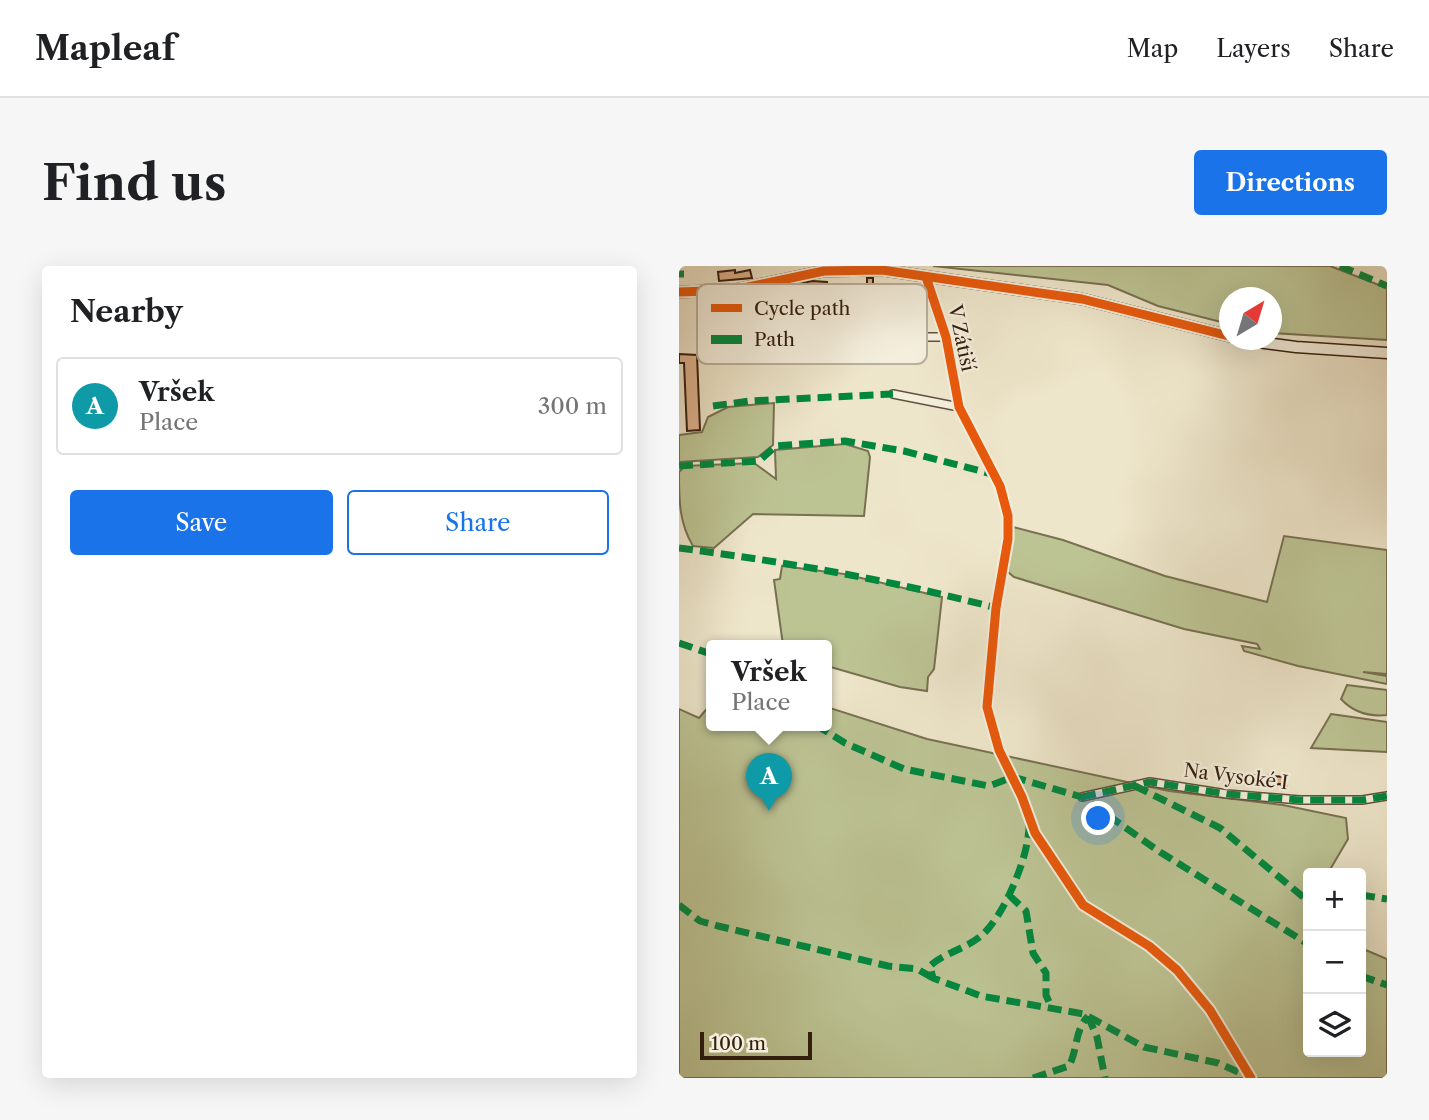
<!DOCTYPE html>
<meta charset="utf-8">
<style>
:root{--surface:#fff;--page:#f6f6f6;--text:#202124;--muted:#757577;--line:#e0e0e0;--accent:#1a73e8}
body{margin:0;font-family:"Libre Caslon Text",serif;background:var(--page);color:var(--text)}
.controls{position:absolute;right:21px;bottom:21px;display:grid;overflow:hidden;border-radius:7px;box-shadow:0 7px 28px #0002}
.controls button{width:63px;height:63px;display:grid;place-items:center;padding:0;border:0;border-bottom:2px solid var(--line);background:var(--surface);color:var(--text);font:35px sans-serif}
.compass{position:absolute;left:540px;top:21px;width:63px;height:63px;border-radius:50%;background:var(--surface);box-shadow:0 7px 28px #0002;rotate:38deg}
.scale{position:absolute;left:21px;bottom:18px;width:112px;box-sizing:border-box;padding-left:7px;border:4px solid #341e0e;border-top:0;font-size:19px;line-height:24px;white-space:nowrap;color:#341e0e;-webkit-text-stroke:5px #f4efdd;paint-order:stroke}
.you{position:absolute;left:420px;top:553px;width:24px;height:24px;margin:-18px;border:5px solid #fff;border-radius:50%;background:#1a73e8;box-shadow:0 0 0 10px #1a73e833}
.badge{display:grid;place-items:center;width:46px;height:46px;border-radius:50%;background:var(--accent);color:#fff;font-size:23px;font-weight:700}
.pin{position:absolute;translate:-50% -58px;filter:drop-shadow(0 2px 4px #0008)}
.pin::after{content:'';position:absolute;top:37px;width:24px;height:21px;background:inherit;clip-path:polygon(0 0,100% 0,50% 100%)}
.popup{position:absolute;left:27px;top:374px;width:126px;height:91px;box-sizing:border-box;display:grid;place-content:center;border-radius:7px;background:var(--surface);filter:drop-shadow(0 2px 5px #0005);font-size:23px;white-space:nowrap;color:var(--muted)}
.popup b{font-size:26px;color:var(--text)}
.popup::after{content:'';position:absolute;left:50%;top:100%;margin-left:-14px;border:14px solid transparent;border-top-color:var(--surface)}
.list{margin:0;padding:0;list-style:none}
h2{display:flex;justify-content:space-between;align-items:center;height:91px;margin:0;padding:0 28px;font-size:30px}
h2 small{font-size:23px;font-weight:400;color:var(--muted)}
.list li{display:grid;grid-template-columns:46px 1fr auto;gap:21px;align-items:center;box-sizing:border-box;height:98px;margin:0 14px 14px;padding:0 14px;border:2px solid var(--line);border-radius:7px}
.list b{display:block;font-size:26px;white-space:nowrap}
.list p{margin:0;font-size:23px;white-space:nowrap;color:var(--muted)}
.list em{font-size:23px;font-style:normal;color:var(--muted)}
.actions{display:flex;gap:14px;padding:21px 28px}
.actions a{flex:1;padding:16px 0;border:2px solid var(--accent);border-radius:7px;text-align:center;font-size:24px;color:var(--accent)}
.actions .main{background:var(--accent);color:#fff}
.icon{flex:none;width:38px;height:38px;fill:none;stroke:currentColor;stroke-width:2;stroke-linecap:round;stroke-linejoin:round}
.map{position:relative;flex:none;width:708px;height:812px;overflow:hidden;border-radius:7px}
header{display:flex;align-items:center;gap:42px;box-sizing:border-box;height:98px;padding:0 35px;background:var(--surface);border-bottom:2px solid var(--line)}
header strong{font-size:33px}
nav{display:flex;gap:38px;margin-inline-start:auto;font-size:24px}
.intro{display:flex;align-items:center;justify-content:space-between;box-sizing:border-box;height:168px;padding:0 42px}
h1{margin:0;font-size:49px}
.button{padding:18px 32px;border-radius:7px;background:var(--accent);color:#fff;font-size:24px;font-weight:700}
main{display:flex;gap:42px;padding:0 42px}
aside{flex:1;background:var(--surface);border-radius:7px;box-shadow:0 7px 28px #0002}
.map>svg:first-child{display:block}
.green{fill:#bdc494;stroke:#787151;stroke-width:2}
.building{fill:#deb28d;stroke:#341e0e;stroke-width:2}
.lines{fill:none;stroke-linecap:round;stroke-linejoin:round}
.street-casing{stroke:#62503d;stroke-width:10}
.secondary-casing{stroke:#341e0e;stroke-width:13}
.street{stroke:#f4efdd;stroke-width:7}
.secondary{stroke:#f4efdd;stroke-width:10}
.quiet{stroke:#00873e;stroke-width:7;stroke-dasharray:14 7;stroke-linecap:butt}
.cycleway-casing{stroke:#f4efdd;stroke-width:13}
.cycleway{stroke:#e8590c;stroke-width:9}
.labels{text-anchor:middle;stroke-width:5;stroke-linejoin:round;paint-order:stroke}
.street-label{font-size:19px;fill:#341e0e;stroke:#f4efdd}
.key{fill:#f4efdd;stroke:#bab09f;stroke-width:2}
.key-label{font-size:19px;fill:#341e0e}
</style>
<header>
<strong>Mapleaf</strong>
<nav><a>Map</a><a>Layers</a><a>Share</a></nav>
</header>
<div class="intro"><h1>Find us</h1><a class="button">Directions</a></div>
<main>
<aside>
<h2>Nearby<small></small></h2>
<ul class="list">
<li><span class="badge" style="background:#0f9aa8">A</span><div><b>Vršek</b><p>Place</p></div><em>300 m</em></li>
</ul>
<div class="actions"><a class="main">Save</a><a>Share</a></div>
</aside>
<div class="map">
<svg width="708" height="812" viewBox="0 0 708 812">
<rect width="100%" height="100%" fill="#eee6cb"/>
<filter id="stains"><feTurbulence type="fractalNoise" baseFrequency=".00286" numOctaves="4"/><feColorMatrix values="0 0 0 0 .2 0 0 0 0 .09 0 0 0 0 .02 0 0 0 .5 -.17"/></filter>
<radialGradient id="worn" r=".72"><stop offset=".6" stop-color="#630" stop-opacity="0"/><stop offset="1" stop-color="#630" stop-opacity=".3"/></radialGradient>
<path class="green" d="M254,0H651L708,22V74L593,67L592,32H550V58L479,40L429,19Z
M95,137L94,179L79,191L0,196V169L23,166L29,151L49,141Z
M166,178L189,185L191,191L185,250L74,248L35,282L14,280C0,257 0,234 0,206L6,200L75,197L97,213L96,184Z
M334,261L384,274L486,310L588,336L605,270L708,284V408L684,406L708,410V418L619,400L565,385L563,380L581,383L578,378L505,363L335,311L329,306Z
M103,300L165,308L263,331L255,403L249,411L248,425L221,421L148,400V379H104L95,314L101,313Z
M668,419L708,424V449C690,451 674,446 662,433Z
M32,438V459H148V441L248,473L490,525L604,539L667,552L669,573L649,607H629V786H682V682L708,693V812H0V443L20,452Z
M652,448L708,456V486L632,482Z"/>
<path class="building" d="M56,4V7L71,4L73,12L40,15L39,6Z
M188,12H194V18H208V29H198V25H155V18H188Z
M133,15L148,16L149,23L116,26V19Z
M19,50L92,55L91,73L18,66Z
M0,88L18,89L21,164L8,165L5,97H0Z
M576,509L608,511V523L603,524L602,518L576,519Z"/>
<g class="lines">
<g class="street-casing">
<path id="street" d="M247,11L267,71L280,141L321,220L329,250V273L317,342L308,441L320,484L343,531L356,567L404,639L470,680L498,704L531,744L572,812
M185,71H267
M214,128L280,141
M403,531L471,516L548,528L621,534H683L708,530"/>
</g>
<g class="secondary-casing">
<path id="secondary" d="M0,26L55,24L145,5L203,4L403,33L550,70
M563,74L617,81L708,87"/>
</g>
<use href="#street" class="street"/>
<use href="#secondary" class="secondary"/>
<path class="quiet" d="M661,0L708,20
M0,8H5
M34,140L71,135L214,128
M0,200L80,195L97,180L166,175L225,185L317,209
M0,282C107,296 212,314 317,342
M0,377L32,388
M137,459L166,477L225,503L310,520L334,511L403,531L481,586L629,678
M456,520L541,562L629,635
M403,531L471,516L548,528L621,534H683L708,530
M350,558C351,588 325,651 302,670C286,683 265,687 251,700L254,712L302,730L405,748L465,781L539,797L568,810
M330,629L347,645L354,687L367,707V729L373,743
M682,629L708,633
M0,639L21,655L39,660L209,700L238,703L254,712
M682,710L708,719
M409,750L418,771L426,812
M354,812L390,800C399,783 395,766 409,750"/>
<g class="cycleway-casing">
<path id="cycleway" d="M247,11L267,71L280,141L321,220L329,250V273L317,342L308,441L320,484L343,531L356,567L404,639L470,680L498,704L531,744L572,812
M0,26L55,24L145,5L203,4L403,33L550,70"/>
</g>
<use href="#cycleway" class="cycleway"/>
</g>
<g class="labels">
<g class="street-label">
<text transform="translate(283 72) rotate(78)" y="7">V Zátiší</text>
<text transform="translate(557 510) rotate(7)" y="7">Na Vysoké I</text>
</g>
</g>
<rect x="18" y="18" width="230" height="80" rx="10" class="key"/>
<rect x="32" y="38" width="31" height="8" fill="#e8590c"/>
<rect x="32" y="69" width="31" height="9" fill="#00873e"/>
<g class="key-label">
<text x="75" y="49">Cycle path</text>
<text x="75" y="80">Path</text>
</g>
<rect width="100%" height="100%" filter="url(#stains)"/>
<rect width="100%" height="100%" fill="url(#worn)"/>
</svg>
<div class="controls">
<button>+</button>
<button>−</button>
<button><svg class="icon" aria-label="layers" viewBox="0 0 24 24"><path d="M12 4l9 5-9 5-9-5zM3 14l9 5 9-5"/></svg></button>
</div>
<svg class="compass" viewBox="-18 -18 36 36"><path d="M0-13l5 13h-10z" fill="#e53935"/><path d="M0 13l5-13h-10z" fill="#757577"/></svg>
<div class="scale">100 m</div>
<div class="you"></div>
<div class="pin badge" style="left:90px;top:545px;background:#0f9aa8">A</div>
<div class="popup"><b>Vršek</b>Place</div>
</div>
</main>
